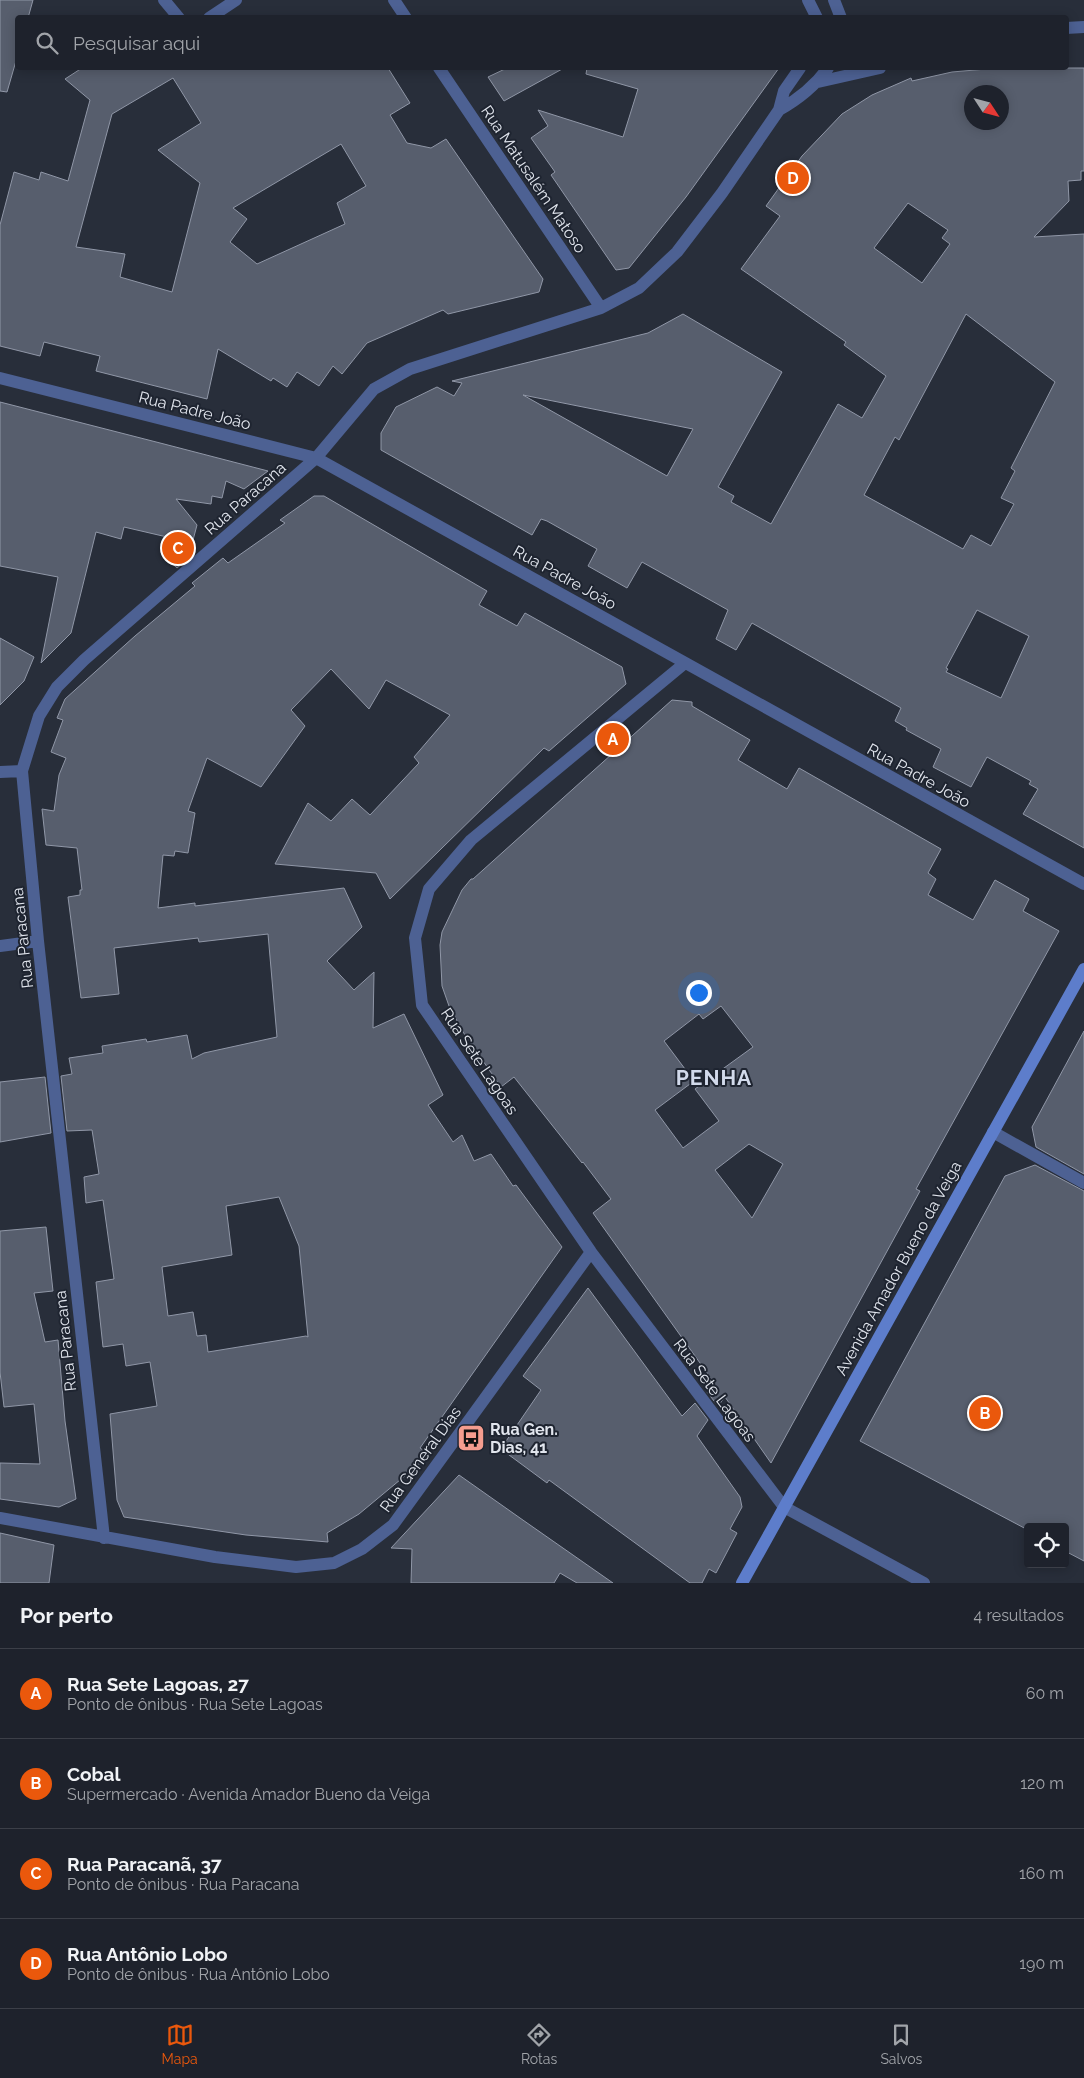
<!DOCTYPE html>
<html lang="pt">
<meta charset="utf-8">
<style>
:root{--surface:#1e222c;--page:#2b2f38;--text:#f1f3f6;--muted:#a1a4a9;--line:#3c3f48;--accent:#ea580c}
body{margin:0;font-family:Raleway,sans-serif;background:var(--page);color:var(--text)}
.controls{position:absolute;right:15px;bottom:15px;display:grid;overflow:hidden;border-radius:5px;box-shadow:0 2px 12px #0003}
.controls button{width:45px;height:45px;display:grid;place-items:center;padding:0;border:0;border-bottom:1px solid var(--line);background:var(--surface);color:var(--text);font:25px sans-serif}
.compass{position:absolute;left:964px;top:85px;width:45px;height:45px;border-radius:50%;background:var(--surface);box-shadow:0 2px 12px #0003;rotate:126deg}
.you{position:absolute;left:698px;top:992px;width:18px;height:18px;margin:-12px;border:4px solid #fff;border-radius:50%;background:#1a73e8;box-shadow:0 0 0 8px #1a73e833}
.badge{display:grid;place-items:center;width:32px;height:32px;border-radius:50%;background:var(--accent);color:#fff;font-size:16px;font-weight:700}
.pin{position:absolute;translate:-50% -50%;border:2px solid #fff;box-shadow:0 1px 5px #0006}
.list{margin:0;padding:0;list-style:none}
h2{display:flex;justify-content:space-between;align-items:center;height:65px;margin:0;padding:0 20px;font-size:21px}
h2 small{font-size:16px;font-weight:400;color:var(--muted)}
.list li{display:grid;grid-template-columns:32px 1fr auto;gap:15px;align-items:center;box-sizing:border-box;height:90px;padding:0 20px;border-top:1px solid var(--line)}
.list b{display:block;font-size:19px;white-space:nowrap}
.list p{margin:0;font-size:16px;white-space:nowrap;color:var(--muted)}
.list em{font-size:16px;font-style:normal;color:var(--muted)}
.icon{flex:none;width:28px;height:28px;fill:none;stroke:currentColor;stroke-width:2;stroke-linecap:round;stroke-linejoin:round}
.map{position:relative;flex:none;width:1084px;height:1583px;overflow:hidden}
.search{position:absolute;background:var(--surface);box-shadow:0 2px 12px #0003;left:15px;right:15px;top:15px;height:55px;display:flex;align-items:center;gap:12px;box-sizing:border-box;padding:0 18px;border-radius:5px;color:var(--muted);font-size:19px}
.sheet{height:425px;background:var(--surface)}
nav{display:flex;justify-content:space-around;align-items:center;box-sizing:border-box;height:70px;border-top:1px solid var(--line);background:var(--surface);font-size:14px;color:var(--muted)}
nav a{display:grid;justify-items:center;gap:2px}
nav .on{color:var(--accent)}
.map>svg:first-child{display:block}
.building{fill:#575e6d;stroke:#9097a7;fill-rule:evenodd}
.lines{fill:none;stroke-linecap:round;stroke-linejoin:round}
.street{stroke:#4d6193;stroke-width:12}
.secondary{stroke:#5d7dcb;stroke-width:12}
.labels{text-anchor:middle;stroke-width:4;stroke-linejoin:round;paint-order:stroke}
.street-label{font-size:16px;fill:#e1e5ed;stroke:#1e2430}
.poi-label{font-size:16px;font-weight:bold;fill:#e1e5ed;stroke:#1e2430;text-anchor:start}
.district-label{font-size:21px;font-weight:bold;letter-spacing:1px;fill:#d2daeb;stroke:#1e2430}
</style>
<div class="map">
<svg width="1084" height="1583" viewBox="0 0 1084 1583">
<rect width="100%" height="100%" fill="#282e3a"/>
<path class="building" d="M0,0H33L28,18H18V54L7,92L0,91Z
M82,68H388L410,103L390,115L407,143L431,148L446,139L543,279L539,292L448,314L443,310L367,343L342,374L333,366L319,386L297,372L287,387L273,378L271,381L218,349L207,399L96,371L100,356L44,342L40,356L0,346V225L14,172L39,180L41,172L68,181L90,100L65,79ZM173,78L201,123L158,150L200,183L172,292L120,277L125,254L76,247L112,114ZM341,144L366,186L337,203L345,224L257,264L230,242L247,219L233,208Z
M507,68H564L504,101L488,77Z
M587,68H779L686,197L629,268L616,270L551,175L555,172L531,138L548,126L538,110L623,137L638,89L586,74Z
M998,68H1084V171H1081V180L1068,181L1069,201L1034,237L1084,234V848L1023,814L1038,789L1029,784L1031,781L987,757L971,787L933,767L941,749L906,730L907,728L895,721L901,708L752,623L736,650L716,639L728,610L642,562L627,588L588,566L597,549L547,521L541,519L532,535L381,450V433L396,407L437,387L454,396L462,383L452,381L648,333L683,314L782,372L718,487L734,496L731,502L771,524L838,404L862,418L886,376L844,345L846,342L741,269L780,216L766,206L802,156L842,114L872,95L911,78L912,81L952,72ZM972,92H1002V122H972ZM908,203L948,230L942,238L950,244L922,283L874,248ZM966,314L1055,382L1011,468L1015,471L1001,498L1014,504L991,546L971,535L963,549L864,495L895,437L899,440ZM523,395L693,429L667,476ZM977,610L1029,636L1001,698L946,672L948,669L946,668Z
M0,402L164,444L268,471L244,489L226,481L222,498L212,496L211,504L176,499L197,525L188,559L177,568L163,555L167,537L124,527L121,539L96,532L71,633L41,663L58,577L0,566Z
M314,496H324L487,591L479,605L517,626L525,613L622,667L626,684L549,751L544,748L390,899L376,873L275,864L308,803L331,821L352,799L370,815L419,763L414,757L450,715L386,680L369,709L331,669L291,710L305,726L261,787L207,758L188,811L195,813L188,853L175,851L174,856L163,855L158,908L195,903V906L344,888L362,927L327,961L354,990L374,972L373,1028L404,1014L443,1095L428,1105L453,1142L462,1135L474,1161L491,1154L513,1186L516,1185L562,1247L420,1448L430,1455L359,1514L327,1533L328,1542L246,1535L124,1517L117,1500L110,1414L157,1406L150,1362L126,1366L123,1344L103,1347L96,1282L114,1279L103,1200L86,1203L84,1177L99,1174L92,1130L67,1131L61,1076L72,1074L69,1058L103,1053L102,1046L146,1039L147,1042L187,1035L192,1059L204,1053L277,1037L268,934L199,942L198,938L114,948L119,994L81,998L68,897L80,895V890H82L77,848L46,845L42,809L54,811L59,775L66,758L51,752L63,720L57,718L65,699L135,636L195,586L192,583L223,558L228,563L285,523L280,520ZM279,1197L299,1246L308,1337L306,1336L208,1352L206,1335L197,1336L193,1312L168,1316L162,1267L232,1255L226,1206Z
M0,638L34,657L24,681L0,705Z
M672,700L692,702V706L750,740L738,760L787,789L799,768L941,849L928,873L936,879L928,895L973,920L995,880L1029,899L1023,911L1059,931L916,1189L920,1191L771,1463L725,1397L718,1406L707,1392L715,1384L593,1213L611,1199L583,1162L582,1163L514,1077L501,1087L463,1032L449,1006L442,986L440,945L442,932L462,890L471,879H473ZM721,1006L753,1047L695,1089L719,1121L683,1148L655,1110L694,1081L664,1041L699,1014L703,1019ZM749,1144L783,1164L752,1218L715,1170Z
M1084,1031V1174L1036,1147L1032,1127Z
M45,1077L51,1133L0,1142V1082Z
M1035,1165L1084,1191V1561L1065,1551V1527H1028V1530L860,1441L1005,1176Z
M46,1227L53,1291L34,1293L45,1342L58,1340L65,1421L76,1499L59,1507L0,1499V1463L40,1464L34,1404L4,1407L0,1372V1231Z
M588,1288L682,1416L695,1403L708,1420L697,1436L740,1497L742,1507L730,1529L737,1533L716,1573L709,1569L702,1583H690L549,1480L547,1483L505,1452L507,1450L502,1447L541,1390L523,1376Z
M459,1475L520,1518L613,1583H577L560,1573L554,1583H411L412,1549L391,1548Z
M0,1533L54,1545L49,1583H0Z"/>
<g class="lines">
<path class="street" d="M164,0L179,18
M394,0L406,18
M808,0L817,18
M834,0L841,18
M209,18L236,0
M1066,28L1084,27
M439,68L601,308
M818,82L880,68
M779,110C799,99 814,87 828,68
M0,378L316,458L1084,884
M685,663L471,840L429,889L415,938L422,1005L591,1252L784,1507L924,1583
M0,772L22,771
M0,946L38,941
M993,1132L1084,1183
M0,1518L215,1557L296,1567L334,1563L362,1549L393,1525L591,1252
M104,1538L38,941L22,771L39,716L57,687L84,660L316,458L374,389L410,369L601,308L639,288L677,252L722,193L779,110L784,91L800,68"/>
<path class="secondary" d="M742,1583L1084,969"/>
</g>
<defs>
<g id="bus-square" transform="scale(1.4375)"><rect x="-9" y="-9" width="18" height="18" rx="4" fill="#f59d8f" stroke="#1e2430"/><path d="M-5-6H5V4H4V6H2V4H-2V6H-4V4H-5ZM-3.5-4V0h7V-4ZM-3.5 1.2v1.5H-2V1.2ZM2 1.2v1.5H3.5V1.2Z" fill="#111"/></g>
</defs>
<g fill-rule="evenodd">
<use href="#bus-square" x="471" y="1438"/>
</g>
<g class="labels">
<g class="street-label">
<text transform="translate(534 179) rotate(56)" y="6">Rua Matusalém Matoso</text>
<text transform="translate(195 410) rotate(14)" y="6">Rua Padre João</text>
<text transform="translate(245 498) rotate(-41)" y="6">Rua Paracana</text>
<text transform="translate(565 577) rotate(29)" y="6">Rua Padre João</text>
<text transform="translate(919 775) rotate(29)" y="6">Rua Padre João</text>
<text transform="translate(22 938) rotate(-96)" y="6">Rua Paracana</text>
<text transform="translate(480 1061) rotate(56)" y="6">Rua Sete Lagoas</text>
<text transform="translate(898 1268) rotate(-61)" y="6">Avenida Amador Bueno da Veiga</text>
<text transform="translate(65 1341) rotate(-96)" y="6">Rua Paracana</text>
<text transform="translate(715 1390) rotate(53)" y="6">Rua Sete Lagoas</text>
<text transform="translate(420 1459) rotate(-54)" y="6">Rua General Dias</text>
</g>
<g class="poi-label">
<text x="490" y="1435">Rua Gen.<tspan x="490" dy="18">Dias, 41</tspan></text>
</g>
<g class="district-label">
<text x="714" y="1085">PENHA</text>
</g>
</g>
</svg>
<div class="controls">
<button><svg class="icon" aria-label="locate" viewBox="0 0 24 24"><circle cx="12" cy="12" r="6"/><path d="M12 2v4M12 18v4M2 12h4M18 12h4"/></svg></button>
</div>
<svg class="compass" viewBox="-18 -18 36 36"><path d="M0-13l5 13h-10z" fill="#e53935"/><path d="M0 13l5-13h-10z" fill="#a1a4a9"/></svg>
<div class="you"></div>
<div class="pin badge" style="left:613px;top:739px">A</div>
<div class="pin badge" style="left:985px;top:1413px">B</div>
<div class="pin badge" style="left:178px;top:548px">C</div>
<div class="pin badge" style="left:793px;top:178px">D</div>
<div class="search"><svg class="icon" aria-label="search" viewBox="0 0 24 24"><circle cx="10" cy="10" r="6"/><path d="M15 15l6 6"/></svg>Pesquisar aqui</div>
</div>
<section class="sheet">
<h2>Por perto<small>4 resultados</small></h2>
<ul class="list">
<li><span class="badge">A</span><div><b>Rua Sete Lagoas, 27</b><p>Ponto de ônibus · Rua Sete Lagoas</p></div><em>60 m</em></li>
<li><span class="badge">B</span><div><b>Cobal</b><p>Supermercado · Avenida Amador Bueno da Veiga</p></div><em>120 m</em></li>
<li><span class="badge">C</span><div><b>Rua Paracanã, 37</b><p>Ponto de ônibus · Rua Paracana</p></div><em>160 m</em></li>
<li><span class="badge">D</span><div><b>Rua Antônio Lobo</b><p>Ponto de ônibus · Rua Antônio Lobo</p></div><em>190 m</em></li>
</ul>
</section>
<nav>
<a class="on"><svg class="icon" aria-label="map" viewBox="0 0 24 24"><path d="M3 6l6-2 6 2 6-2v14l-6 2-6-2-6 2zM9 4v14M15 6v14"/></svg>Mapa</a>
<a><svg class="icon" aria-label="directions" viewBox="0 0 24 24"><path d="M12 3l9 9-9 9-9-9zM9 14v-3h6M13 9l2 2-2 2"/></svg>Rotas</a>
<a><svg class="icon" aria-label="saved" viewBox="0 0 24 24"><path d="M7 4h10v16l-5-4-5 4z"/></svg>Salvos</a>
</nav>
